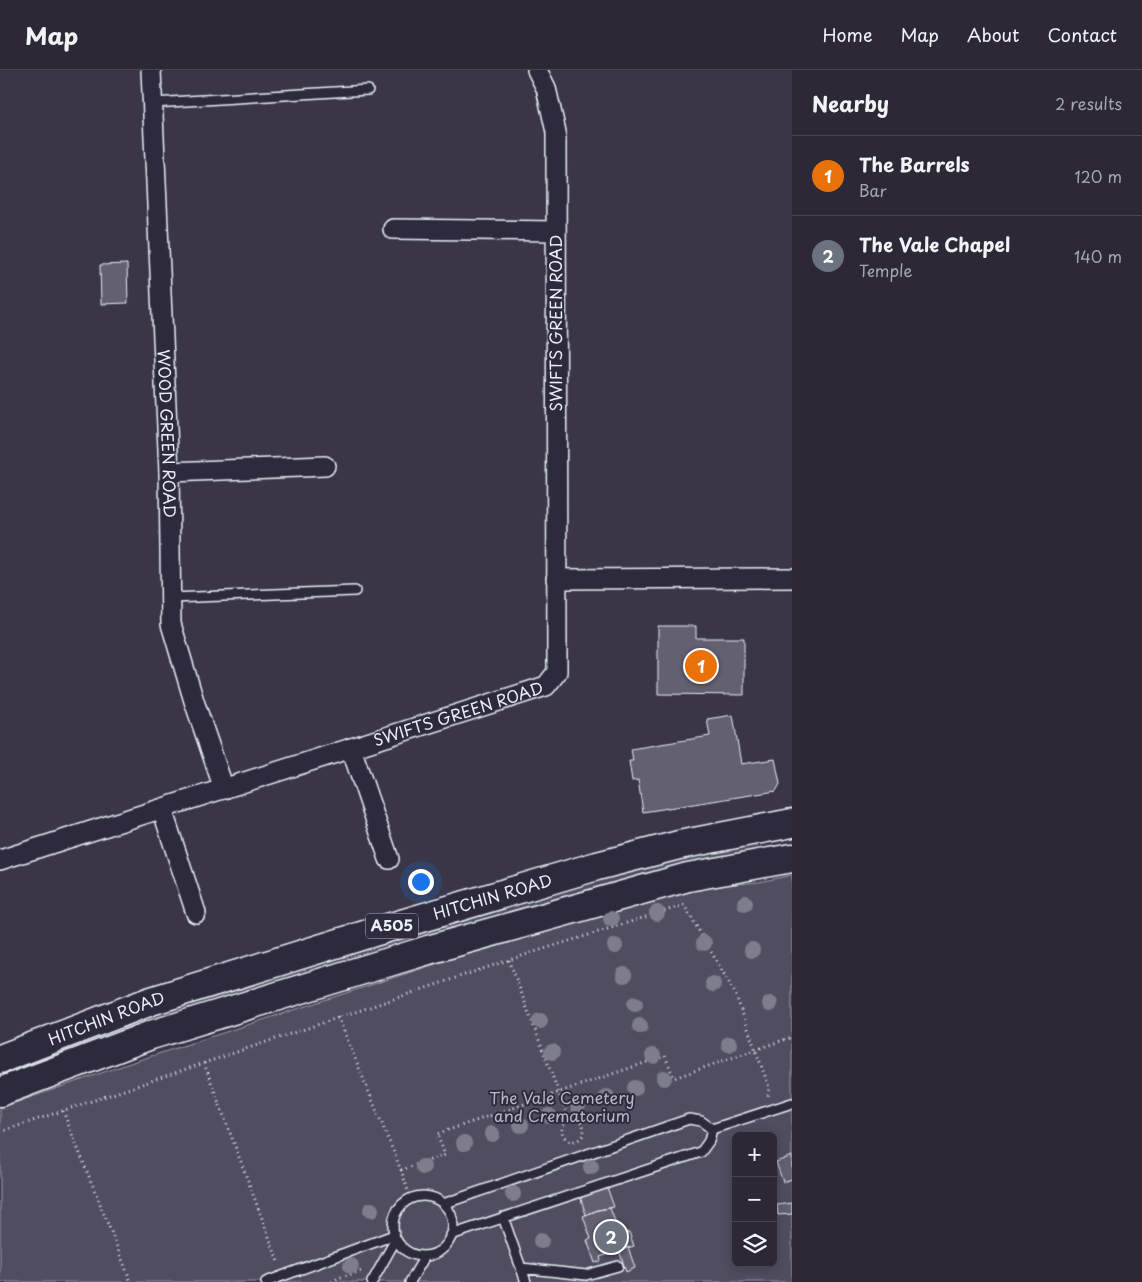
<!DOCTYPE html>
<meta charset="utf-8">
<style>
:root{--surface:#2c2836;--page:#34303e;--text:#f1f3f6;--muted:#a6a6ad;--line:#484451;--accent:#8bbbb9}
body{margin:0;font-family:"Playpen Sans",sans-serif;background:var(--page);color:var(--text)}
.controls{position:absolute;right:15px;bottom:15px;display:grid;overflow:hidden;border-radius:8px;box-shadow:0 2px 12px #0003}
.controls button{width:45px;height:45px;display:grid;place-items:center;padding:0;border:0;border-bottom:1px solid var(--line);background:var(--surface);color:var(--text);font:25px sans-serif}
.you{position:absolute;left:420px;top:811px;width:18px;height:18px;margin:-12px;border:4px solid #fff;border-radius:50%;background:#1a73e8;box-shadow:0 0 0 8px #1a73e833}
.badge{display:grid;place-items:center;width:32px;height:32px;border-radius:50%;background:var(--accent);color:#fff;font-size:16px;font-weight:700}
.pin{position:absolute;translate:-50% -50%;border:2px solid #fff;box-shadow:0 1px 5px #0006}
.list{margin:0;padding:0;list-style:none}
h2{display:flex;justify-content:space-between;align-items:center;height:65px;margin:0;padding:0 20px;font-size:21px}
h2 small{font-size:16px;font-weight:400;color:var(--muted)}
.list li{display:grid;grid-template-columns:32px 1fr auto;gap:15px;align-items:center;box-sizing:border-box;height:80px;padding:0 20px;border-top:1px solid var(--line)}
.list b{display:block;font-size:19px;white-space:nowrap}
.list p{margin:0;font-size:16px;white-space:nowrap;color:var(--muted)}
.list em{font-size:16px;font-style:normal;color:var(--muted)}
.icon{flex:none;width:28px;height:28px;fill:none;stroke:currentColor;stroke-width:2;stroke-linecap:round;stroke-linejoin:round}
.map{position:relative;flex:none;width:792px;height:1212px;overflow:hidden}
header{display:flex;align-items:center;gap:30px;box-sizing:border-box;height:70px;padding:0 25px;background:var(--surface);border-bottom:1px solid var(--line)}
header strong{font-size:24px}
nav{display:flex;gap:28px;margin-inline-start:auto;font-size:18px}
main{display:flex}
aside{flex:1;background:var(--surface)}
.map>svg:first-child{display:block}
.green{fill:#504e5f;stroke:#9ca0ac;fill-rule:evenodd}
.building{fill:#636171;stroke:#e8f1f8}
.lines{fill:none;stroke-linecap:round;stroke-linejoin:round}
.service-casing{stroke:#e8f1f8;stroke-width:12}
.minor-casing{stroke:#e8f1f8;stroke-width:22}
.primary-casing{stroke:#e8f1f8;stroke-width:31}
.path{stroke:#e8f1f8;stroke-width:3;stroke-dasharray:1 4;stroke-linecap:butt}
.service{stroke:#2f2a3d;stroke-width:9}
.minor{stroke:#2f2a3d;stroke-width:19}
.primary{stroke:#2f2a3d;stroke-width:28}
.tree{fill:#7d7e8b}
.labels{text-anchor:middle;stroke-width:4;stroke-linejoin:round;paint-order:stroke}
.shield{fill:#2f2a3d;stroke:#b0b5c0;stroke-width:1}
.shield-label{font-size:15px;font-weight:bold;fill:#e8f1f8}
.street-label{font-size:16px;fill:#e8f1f8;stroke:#2f2a3d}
.park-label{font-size:16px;fill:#b3b8c2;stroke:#2f2a3d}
</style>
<header>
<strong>Map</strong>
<nav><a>Home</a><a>Map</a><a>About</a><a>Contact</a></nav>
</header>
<main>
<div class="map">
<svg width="792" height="1212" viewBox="0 0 792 1212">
<rect width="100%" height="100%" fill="#3a3648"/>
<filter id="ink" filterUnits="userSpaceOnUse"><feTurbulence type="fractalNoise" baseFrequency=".02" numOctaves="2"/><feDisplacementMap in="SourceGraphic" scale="10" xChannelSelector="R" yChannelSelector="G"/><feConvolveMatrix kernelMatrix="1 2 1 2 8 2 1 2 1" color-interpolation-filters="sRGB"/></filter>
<g filter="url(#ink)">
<path class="green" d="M755,770L757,784L0,1016V999L142,947L260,909L642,796Z
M792,805V1212H0V1038L136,991L476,881L689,819L759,812ZM736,1066H773V1193H736Z"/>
<path class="building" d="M127,194L128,233L101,234L100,195Z
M658,556H696V568H744V625L658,624Z
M733,645L741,694L775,689L780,714L776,721L643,742L638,710L632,711L629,691H633L631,679L710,666L707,649Z
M792,1086V1109L783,1112L776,1092Z
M607,1117L614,1137L598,1140L586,1145L580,1126Z
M792,1133V1144L778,1145L777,1135Z
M610,1138L620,1165L629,1162L634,1176L600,1187L601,1191L595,1193L587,1170L591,1169L583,1146L598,1140Z
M628,1177L635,1198L626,1202L619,1180Z"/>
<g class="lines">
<g class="service-casing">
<path id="service" d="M153,33L368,20
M171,528L355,521
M712,1059L792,1033
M393 1156a30 30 0 1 1 60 0a30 30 0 1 1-60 0Z
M443,1134L689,1049L701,1051L712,1059
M503,1147L526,1212
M451,1165L701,1082L709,1071L712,1059
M521,1198L586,1205L618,1196
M266,1212L394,1165
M372,1212L396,1169
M410,1212L425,1186"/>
</g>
<g class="minor-casing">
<g id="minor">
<path id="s1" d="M151,0L169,402L171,554L194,631L224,719"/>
<path d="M393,159L555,161"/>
<path d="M169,402L325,396"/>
<path d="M556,509L792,508"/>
<path d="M351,678L389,789"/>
<path d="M162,739L196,843"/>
<path id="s2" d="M0,790L546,616L557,602L556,62L546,18L537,0"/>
</g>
</g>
<g class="primary-casing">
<g id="primary">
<path id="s3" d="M0,989L151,931L374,862L597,796L679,775L792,753"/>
<path d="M0,1022L151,965L428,880L688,807L792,788"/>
</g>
</g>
<path class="path" d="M509,890L569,1050
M338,947L401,1100L411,1129
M204,993L279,1194
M63,1041L131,1212
M562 1060a11 11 0 1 1 22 0a11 11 0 1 1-22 0Z
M0,1062L509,890L684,835L735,923L769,1017L768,1026
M401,1100L445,1085L437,1064L665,986L674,1008L792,967
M332,1212L338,1208L361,1201"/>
<use href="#service" class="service"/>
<use href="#minor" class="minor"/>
<use href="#primary" class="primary"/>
</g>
<g class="tree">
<circle cx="745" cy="833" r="8"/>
<circle cx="657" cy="843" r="8"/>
<circle cx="611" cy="849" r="8"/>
<circle cx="704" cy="873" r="8"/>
<circle cx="615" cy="876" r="8"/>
<circle cx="752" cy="880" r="8"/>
<circle cx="624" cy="905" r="8"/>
<circle cx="713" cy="914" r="8"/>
<circle cx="635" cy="934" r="8"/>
<circle cx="770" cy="934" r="8"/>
<circle cx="540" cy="951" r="8"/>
<circle cx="640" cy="956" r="8"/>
<circle cx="729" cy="974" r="8"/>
<circle cx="552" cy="982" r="8"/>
<circle cx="653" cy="986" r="8"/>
<circle cx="664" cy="1008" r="8"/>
<circle cx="635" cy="1018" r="8"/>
<circle cx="607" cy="1027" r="8"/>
<circle cx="578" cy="1036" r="8"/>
<circle cx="549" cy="1046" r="8"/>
<circle cx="521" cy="1055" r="8"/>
<circle cx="492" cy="1064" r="8"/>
<circle cx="464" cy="1073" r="8"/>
<circle cx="423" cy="1097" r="8"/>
<circle cx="591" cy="1097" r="8"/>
<circle cx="513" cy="1124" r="8"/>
<circle cx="371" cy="1140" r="8"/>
<circle cx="541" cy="1171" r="8"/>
<circle cx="351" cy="1196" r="8"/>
</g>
</g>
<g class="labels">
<rect class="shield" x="366" y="843.5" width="52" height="25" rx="4"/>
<g class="shield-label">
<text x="392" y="861">A505</text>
</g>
<g class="street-label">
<text transform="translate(556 253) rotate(-90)" y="6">SWIFTS GREEN ROAD</text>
<text dy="6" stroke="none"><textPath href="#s1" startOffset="364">WOOD GREEN ROAD</textPath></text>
<text dy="6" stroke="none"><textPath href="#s2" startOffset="481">SWIFTS GREEN ROAD</textPath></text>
<text dy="6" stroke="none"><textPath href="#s3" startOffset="519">HITCHIN ROAD</textPath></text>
<text dy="6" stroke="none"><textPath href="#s3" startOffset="114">HITCHIN ROAD</textPath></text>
</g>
<g class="park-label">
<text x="562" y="1034">The Vale Cemetery<tspan x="562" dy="18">and Crematorium</tspan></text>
</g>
</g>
</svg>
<div class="controls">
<button>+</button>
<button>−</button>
<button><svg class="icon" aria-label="layers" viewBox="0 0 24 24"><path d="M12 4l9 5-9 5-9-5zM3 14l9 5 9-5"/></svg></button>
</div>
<div class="you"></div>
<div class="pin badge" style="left:701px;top:596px;background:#e8710a">1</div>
<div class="pin badge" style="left:611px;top:1167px;background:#6b7280">2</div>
</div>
<aside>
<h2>Nearby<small>2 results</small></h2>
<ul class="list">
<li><span class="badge" style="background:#e8710a">1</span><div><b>The Barrels</b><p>Bar</p></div><em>120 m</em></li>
<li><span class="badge" style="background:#6b7280">2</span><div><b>The Vale Chapel</b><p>Temple</p></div><em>140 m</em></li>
</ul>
</aside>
</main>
